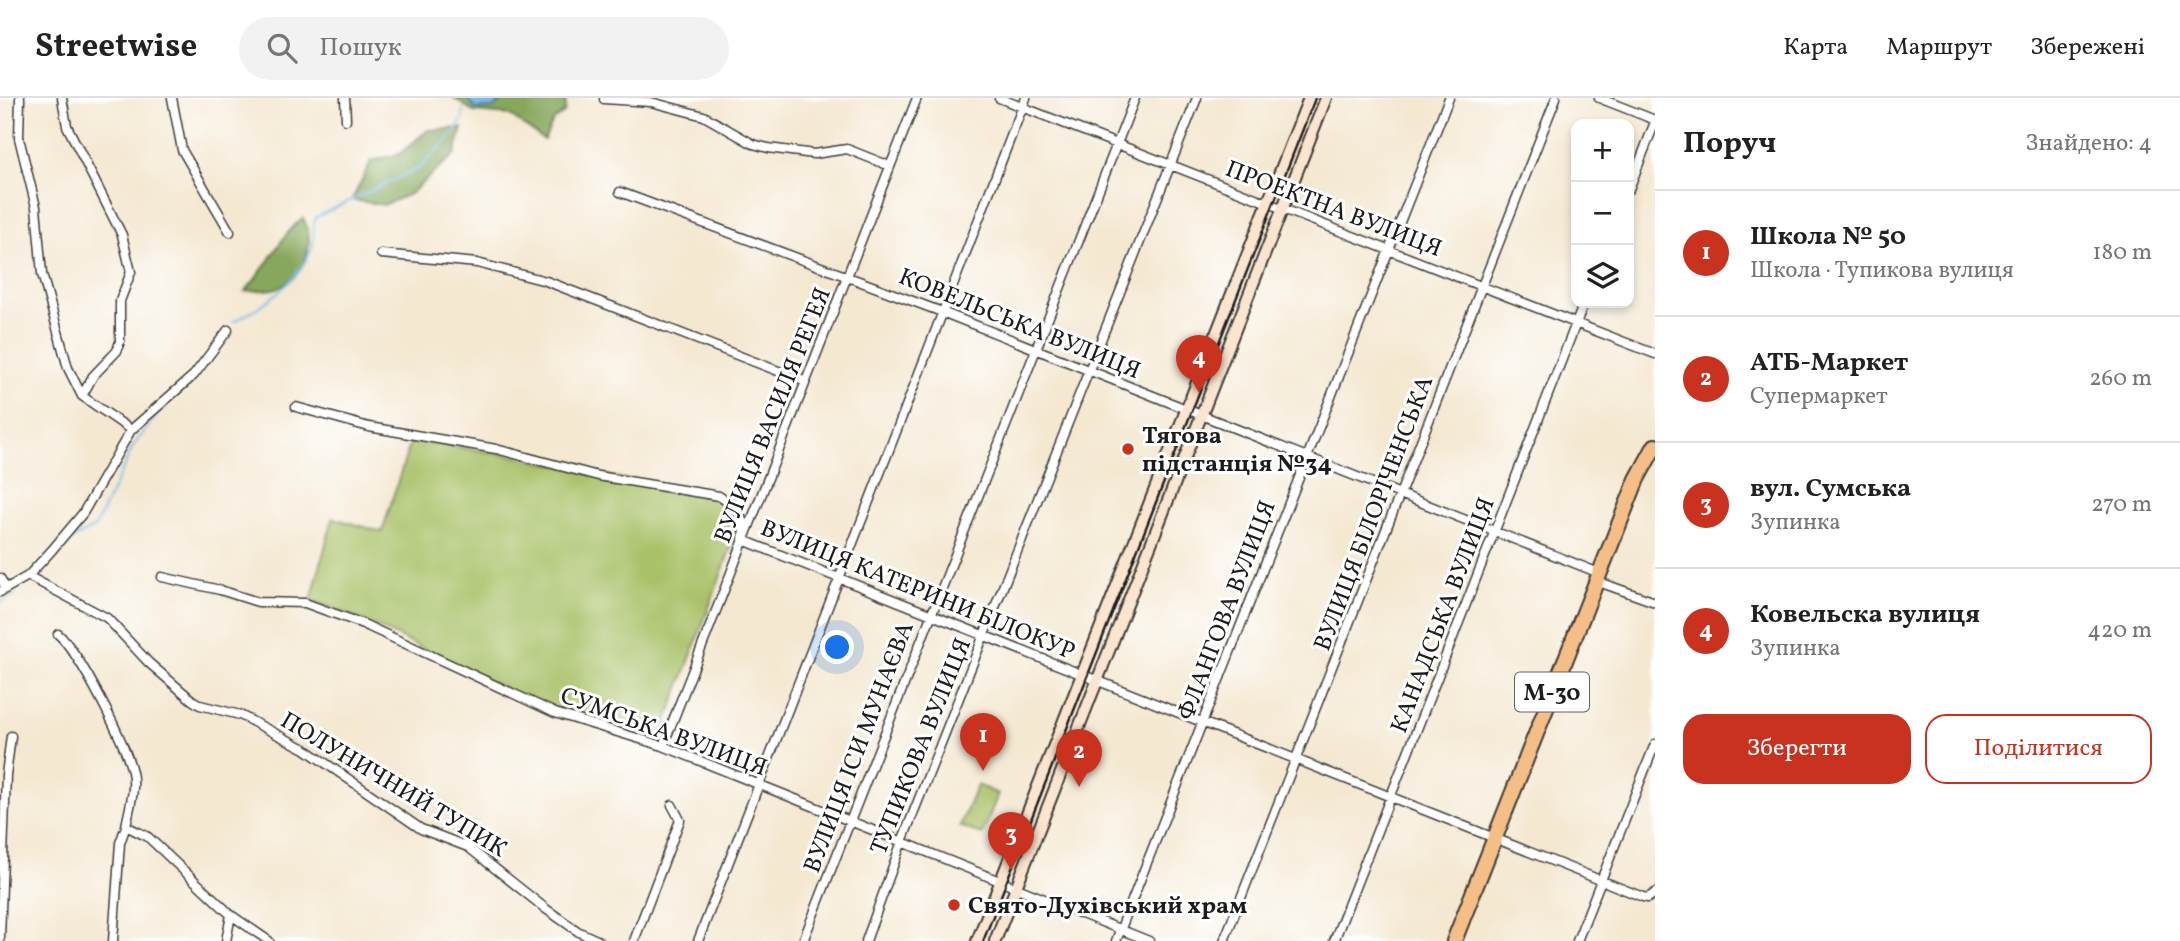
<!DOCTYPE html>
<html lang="uk">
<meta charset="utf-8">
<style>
:root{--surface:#fff;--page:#f2f2f2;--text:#222;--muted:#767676;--line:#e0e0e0;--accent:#c8321e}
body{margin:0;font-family:Vollkorn,serif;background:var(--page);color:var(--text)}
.controls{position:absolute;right:21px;top:21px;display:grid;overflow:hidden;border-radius:14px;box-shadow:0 4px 10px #0003}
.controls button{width:63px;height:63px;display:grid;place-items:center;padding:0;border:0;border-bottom:2px solid var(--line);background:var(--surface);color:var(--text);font:35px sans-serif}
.you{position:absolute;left:838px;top:550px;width:24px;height:24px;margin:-18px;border:5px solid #fff;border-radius:50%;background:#1a73e8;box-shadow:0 0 0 10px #1a73e833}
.badge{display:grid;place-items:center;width:46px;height:46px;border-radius:50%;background:var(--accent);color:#fff;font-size:23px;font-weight:700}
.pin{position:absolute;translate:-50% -58px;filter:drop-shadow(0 2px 4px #0008)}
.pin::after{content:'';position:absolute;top:37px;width:24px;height:21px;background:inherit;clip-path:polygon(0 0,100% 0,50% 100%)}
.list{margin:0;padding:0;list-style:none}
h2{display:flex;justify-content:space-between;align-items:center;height:91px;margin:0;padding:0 28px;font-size:30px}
h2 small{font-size:23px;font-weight:400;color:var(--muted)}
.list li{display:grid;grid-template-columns:46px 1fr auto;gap:21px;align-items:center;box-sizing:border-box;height:126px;padding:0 28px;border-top:2px solid var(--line)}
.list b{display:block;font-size:26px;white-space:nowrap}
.list p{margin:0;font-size:23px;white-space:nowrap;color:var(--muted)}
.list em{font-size:23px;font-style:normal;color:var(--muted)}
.actions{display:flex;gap:14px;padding:21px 28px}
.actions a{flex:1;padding:16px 0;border:2px solid var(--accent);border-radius:21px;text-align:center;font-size:24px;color:var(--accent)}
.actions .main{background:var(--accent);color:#fff}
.icon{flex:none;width:38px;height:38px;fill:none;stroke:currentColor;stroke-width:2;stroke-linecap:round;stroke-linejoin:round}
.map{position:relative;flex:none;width:1655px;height:843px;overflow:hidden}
header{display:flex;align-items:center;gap:42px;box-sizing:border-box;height:98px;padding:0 35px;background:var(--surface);border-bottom:2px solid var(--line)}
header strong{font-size:33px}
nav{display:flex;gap:38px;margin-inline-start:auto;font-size:24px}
.search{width:490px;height:63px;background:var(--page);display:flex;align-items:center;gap:18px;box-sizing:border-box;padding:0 24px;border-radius:38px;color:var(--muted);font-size:26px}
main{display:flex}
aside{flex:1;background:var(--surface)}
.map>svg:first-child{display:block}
.green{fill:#a9c167;stroke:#626e42;stroke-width:2}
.forest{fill:#86a75c;stroke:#51623c;stroke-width:2}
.water{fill:#77bdee;stroke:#4a6c85;stroke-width:2}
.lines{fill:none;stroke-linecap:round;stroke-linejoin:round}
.stream{stroke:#77bdee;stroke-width:2}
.street-casing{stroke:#3c3b37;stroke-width:11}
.secondary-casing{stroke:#3c3b37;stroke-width:14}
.highway-casing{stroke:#3c3b37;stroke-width:18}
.street{stroke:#fff;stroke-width:8}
.secondary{stroke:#fbe5cf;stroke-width:10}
.highway{stroke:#f6be87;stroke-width:14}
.tram{stroke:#1c1c1c;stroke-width:2}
.poi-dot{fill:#c8321e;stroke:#fff;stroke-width:2.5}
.labels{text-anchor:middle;stroke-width:6;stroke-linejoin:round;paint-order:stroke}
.shield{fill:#fff;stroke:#606060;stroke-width:2}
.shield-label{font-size:23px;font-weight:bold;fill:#1c1c1c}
.street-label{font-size:24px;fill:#1c1c1c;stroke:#fff}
.poi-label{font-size:24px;font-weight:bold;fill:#1c1c1c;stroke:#fff;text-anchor:start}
</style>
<header>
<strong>Streetwise</strong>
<div class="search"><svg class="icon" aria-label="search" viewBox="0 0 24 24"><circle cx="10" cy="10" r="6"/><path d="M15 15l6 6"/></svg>Пошук</div>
<nav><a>Карта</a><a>Маршрут</a><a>Збережені</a></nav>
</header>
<main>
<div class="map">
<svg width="1655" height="843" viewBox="0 0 1655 843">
<rect width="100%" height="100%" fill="#fff"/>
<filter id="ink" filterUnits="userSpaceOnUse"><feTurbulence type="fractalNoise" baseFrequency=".0143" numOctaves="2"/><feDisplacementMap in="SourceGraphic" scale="14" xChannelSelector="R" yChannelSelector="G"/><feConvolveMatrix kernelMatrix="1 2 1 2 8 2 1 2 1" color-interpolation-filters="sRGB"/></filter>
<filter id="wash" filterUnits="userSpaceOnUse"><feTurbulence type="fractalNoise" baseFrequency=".00686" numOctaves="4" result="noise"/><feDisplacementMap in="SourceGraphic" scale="28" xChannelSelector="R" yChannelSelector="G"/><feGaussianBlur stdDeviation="1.57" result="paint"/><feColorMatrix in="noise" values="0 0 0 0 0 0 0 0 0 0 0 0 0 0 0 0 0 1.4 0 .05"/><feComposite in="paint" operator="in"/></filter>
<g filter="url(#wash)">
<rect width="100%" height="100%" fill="#f4e8d1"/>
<path class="green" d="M411,342L504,356L723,402L736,415V436L659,644C634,637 607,632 581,623C488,589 404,535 311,502L333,420L382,434Z
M977,687L998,696L982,737L960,728Z"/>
<path class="forest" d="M454,0H566L565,14L553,23L544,42L509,17L474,14Z
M462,30L455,56L410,96L384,107L352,102L371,63L399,56L428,32Z
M303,120C318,145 303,184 273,191C264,193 254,192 245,193C267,171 281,136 303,120Z"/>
<path class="water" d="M466,0H506L493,10L476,11Z"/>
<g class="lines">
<path class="stream" d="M233,224C265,207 297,185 312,150C316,140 311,130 316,119L421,69L450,39L463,21V11
M38,476L65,445L95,429L134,347L165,307
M0,505L15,496"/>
</g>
</g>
<g filter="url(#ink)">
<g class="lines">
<g class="street-casing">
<path id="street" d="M20,0L19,40L36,109L42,176L68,270L82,298L131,332
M62,0L67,28L122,137L131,174L120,203V243L117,253L93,278L82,298
M172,0L182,52L230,134
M345,0L346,22
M999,0L1655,256
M1599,0L1655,22
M604,1L651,4L704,18L753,46L768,50L814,56L847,51L890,68
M1629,91L1655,24
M620,94L942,214L1599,475
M381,156L477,165L546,183L804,283
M296,309L369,329L496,351L598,378L719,398L738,411L744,428L743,442L1643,799L1648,800L1655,795
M28,478L107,520L149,565L192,602L200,607L240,617L305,651L421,731L468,749L546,811L579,834L599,843
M162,479L220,492L258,504L305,505L363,526L555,615L663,648L1149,843
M0,480L6,490
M1596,483L1655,504
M0,494L28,478L52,452L83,415L131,332L194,277L228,232
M58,536C80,555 125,644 132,674C136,690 129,712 126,728L148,739L231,817L269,843
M663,648L917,0
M0,840L6,677L11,638
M113,843L120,745L126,728
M226,843L231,817
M634,843L680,722L672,707
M698,843L1026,0
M803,843L1135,0
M866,843L901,746L1197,0
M1116,843L1449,0
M1224,843L1556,0
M1334,843L1584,205
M1577,843L1655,646"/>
</g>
<g class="secondary-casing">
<path id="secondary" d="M977,843L1309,0
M995,843L1326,0"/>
</g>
<g class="highway-casing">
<path id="highway" d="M1454,843L1637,381L1655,348"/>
</g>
<use href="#street" class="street"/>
<use href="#secondary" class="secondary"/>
<use href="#highway" class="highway"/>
<path class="tram" d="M983,843L1315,0"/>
</g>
</g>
<g class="poi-dot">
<circle cx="1128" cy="351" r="7"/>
<circle cx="954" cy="807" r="7"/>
</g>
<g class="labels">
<rect class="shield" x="1515" y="574.5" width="74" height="39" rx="5"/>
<g class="shield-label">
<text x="1552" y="602">М-30</text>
</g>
<g class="street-label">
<text transform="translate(1334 110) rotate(21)" y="8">ПРОЕКТНА ВУЛИЦЯ</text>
<text transform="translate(1020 225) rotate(22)" y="8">КОВЕЛЬСЬКА ВУЛИЦЯ</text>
<text transform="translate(772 317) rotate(-68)" y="8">ВУЛИЦЯ ВАСИЛЯ РЕГЕЯ</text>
<text transform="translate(1373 415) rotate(-69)" y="8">ВУЛИЦЯ БІЛОРІЧЕНСЬКА</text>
<text transform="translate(918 491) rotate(22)" y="8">ВУЛИЦЯ КАТЕРИНИ БІЛОКУР</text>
<text transform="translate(1226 512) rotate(-69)" y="8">ФЛАНГОВА ВУЛИЦЯ</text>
<text transform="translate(1442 517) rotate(-69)" y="8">КАНАДСЬКА ВУЛИЦЯ</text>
<text transform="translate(664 633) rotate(20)" y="8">СУМСЬКА ВУЛИЦЯ</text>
<text transform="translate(920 648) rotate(-68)" y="8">ТУПИКОВА ВУЛИЦЯ</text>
<text transform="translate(858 649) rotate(-69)" y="8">ВУЛИЦЯ ІСИ МУНАЄВА</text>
<text transform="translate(394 686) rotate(31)" y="8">ПОЛУНИЧНИЙ ТУПИК</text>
</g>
<g class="poi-label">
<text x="1142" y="345">Тягова<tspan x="1142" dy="28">пiдстанцiя №34</tspan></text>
<text x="968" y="815">Свято-Духівський храм</text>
</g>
</g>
</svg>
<div class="controls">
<button>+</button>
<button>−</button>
<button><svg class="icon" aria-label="layers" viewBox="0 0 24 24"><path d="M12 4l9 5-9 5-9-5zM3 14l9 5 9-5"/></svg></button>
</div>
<div class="you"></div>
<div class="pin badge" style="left:983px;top:673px">1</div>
<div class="pin badge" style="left:1079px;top:689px">2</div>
<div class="pin badge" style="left:1011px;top:772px">3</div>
<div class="pin badge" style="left:1199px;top:295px">4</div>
</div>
<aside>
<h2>Поруч<small>Знайдено: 4</small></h2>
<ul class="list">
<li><span class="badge">1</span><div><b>Школа № 50</b><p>Школа · Тупикова вулиця</p></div><em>180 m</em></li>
<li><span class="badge">2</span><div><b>АТБ-Маркет</b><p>Супермаркет</p></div><em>260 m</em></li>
<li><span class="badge">3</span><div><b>вул. Сумська</b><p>Зупинка</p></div><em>270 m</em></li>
<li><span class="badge">4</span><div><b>Ковельска вулиця</b><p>Зупинка</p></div><em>420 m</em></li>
</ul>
<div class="actions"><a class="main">Зберегти</a><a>Поділитися</a></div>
</aside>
</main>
